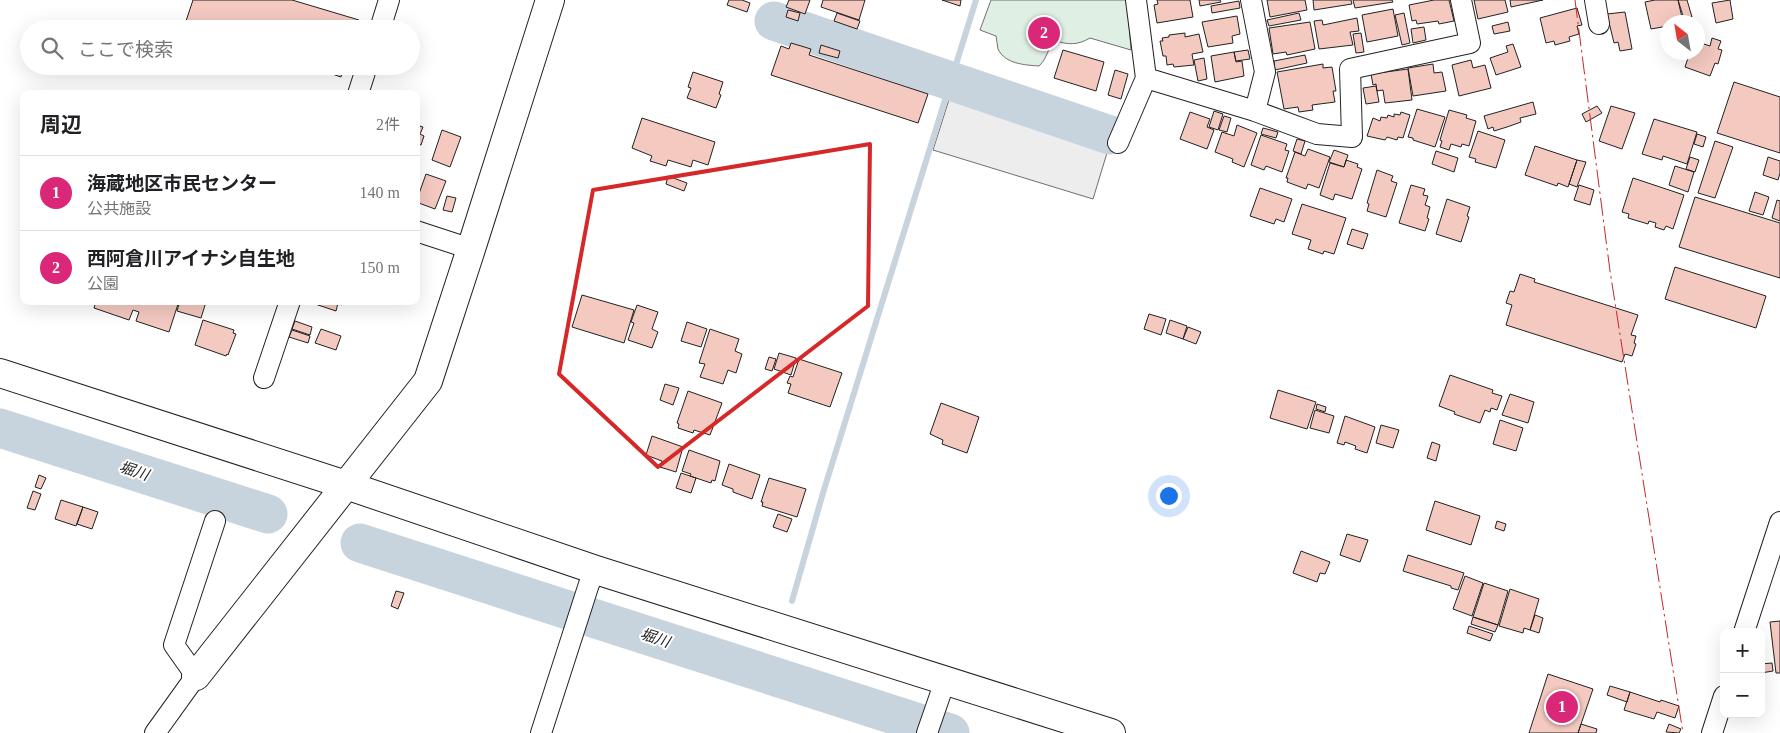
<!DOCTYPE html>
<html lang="ja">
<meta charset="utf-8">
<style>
:root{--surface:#fff;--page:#f2f2f2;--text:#202124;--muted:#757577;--line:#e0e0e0;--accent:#db2777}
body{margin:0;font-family:"Times New Roman","Noto Sans JP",serif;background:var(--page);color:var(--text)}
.controls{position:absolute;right:15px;bottom:15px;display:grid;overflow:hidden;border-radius:10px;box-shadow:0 5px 20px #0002}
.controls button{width:45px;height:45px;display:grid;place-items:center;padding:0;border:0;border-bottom:1px solid var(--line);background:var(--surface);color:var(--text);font:25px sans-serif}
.compass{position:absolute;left:1660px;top:15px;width:45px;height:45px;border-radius:50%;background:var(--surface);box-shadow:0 5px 20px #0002;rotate:329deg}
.you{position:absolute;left:1168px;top:495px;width:18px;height:18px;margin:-12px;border:4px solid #fff;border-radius:50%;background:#1a73e8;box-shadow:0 0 0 8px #1a73e833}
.badge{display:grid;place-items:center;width:32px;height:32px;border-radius:50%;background:var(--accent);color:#fff;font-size:16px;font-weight:700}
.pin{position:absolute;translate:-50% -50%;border:2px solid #fff;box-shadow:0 1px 5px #0006}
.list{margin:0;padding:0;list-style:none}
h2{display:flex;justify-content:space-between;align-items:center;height:65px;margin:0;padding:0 20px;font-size:21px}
h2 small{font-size:16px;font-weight:400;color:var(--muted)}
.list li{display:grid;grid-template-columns:32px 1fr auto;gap:15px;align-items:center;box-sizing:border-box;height:75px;padding:0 20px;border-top:1px solid var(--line)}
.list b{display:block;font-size:19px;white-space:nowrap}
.list p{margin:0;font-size:16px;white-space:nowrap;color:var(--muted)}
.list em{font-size:16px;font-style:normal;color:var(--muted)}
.icon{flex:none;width:28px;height:28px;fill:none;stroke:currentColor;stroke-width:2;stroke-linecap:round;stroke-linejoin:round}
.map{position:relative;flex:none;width:1780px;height:733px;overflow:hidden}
.search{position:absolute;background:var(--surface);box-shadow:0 5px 20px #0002;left:20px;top:20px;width:400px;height:55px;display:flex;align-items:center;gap:12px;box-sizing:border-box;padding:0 18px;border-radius:28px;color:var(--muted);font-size:19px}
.panel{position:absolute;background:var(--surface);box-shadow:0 5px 20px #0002;left:20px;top:90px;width:400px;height:215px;border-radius:10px}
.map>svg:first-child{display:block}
.green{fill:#e0efe3;stroke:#6f6f6f}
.parking{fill:#ededed;stroke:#6f6f6f}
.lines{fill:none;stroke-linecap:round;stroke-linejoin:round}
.stream{stroke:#c7d3dd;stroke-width:6}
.river{stroke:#c7d3dd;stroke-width:39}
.building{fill:#f3c9c0;stroke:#222}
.street-casing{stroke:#222;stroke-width:22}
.secondary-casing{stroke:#222;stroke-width:30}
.street{stroke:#fff;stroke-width:20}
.secondary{stroke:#fff;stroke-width:28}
.power{stroke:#c62828;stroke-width:1;stroke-dasharray:18 4 2.5 4;stroke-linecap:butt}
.marked{fill:none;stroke:#d62828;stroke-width:4;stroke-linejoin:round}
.labels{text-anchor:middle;stroke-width:4;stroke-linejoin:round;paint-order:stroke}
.water-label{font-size:15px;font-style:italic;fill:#222;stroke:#fff}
</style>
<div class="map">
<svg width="1780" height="733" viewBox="0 0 1780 733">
<rect width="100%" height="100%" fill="#fff"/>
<path class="green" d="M991,0H1127L1131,50L1090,38C1078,45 1069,45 1056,41C1047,47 1048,58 1039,66C1025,65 1005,64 998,49C997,45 997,40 996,36L980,30Z"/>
<path class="parking" d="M953,87L1110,143L1093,199L933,150Z"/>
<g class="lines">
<path class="stream" d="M792,601L823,493L976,0"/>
<path class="river" d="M774,21L1110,135
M0,428L268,514
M360,543L950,733"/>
</g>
<path class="building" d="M193,0H292L359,20L356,29H190L184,27Z
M729,0H742L750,3L747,12L727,5Z
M789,0H810L805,14L786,7Z
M823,0H865L859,20L821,7Z
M942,0H961L960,6Z
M1157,0H1190L1193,17L1157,23L1154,5L1158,4Z
M1199,0H1220L1221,2L1200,6Z
M1267,0H1305L1307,10L1270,17Z
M1313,0H1351L1352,4L1314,10Z
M1353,0H1392L1393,2L1355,8Z
M1434,0H1449L1454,21L1439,24L1438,21L1417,24L1416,20L1412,21L1409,5Z
M1474,0H1505L1508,12L1478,19Z
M1510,0H1543L1511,7Z
M1655,0H1678L1683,22H1668V26L1651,29L1645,2Z
M1678,0H1687L1692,17L1684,19Z
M1730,0L1733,19L1716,23L1712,3Z
M1239,1L1240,8L1212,13L1211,6Z
M1577,8L1582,25L1577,26L1579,34L1569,37L1570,41L1555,45L1554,41L1546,43L1540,18Z
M1393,9L1398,36L1367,42L1362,15Z
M788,10L800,13L798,21L786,17Z
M1625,12L1632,49L1620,51L1618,42L1614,43L1607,14Z
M837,13L860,21L857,29L834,21Z
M1299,13L1301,20L1269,26L1267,20Z
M1404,13L1410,43L1402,45L1395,15Z
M1237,16L1240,34L1232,36L1233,43L1208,47L1202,22Z
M1357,18L1359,31L1350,32L1353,45L1319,49L1314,21L1322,20L1323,25Z
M1310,22L1315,49L1287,55L1286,52L1273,54L1269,28Z
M1508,22L1510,31L1494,34L1492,26Z
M1424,27L1426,40L1413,43L1411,29Z
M1185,33V37L1199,34L1203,52L1192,54L1194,65L1174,67L1173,64L1167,65L1166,56H1163L1160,41H1163L1162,38L1169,37V35Z
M1361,33L1364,52L1356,53L1353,34Z
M1712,38L1721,41L1718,49L1722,50L1718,64L1715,63L1710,76L1685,67L1690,52H1698V42L1710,46Z
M791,43L811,49L809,55L928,94L918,123L771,75L781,46L789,49Z
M1513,44L1521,67L1496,75L1490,58L1508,52L1506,46Z
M821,45L840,51L838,58L819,53Z
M1063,50L1104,62L1096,91L1054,78Z
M1248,50L1250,59L1236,61L1234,52Z
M1234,52L1236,62L1242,61L1244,76L1215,82L1211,56Z
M1305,55L1307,63L1275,70L1274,61Z
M1204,58L1207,79L1198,81L1194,60Z
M1471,60L1473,68L1485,65L1491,88L1459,96L1452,65Z
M1323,64V68L1332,67L1336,91H1333L1335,102L1312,105L1313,110L1299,112L1298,107L1284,109L1277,72Z
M1433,64L1434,73L1442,72L1446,91L1413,96L1408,68Z
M308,66H344L341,77Z
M1408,69L1412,100L1385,103L1383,90L1377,91L1376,84L1373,85L1371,74Z
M1115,70L1128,74L1121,99L1108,95Z
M693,72L723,82L719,94L721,95L716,108L687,98L691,88L688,87Z
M1734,82L1780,97V153L1717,133Z
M1376,86L1379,102L1366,104L1363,88Z
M1533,102L1536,114L1520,118L1521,122L1507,127L1494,131L1493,127L1488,129L1484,116Z
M1597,106L1602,113L1586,122L1582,114Z
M1611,106L1635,113L1622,149L1599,141Z
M1417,109L1445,117L1435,147L1413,140V138L1408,137Z
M1449,110L1467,115L1466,118L1476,121L1469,146L1462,144L1461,147L1451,144L1449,150L1440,147L1442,141L1440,140Z
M1214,111L1223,114L1218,130L1209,127Z
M1190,112L1210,119L1207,127L1214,130L1207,149L1180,139Z
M1401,112L1410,115L1403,138L1398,137L1397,140L1387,137L1385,140L1367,136L1373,118L1380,121L1381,117L1387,118L1388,115L1394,117V114L1400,115Z
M1224,116L1231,118L1227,132L1219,130Z
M642,118L715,142L708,165L693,160L691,167L668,160L666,166L650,161L652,156L632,148Z
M1654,119L1697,132L1687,164L1663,156L1662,160L1642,154Z
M416,125L423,127L420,134L424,136L421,145L417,144L416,147Z
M1237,125L1257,133L1244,167L1232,162L1233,159L1215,152L1222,132L1234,136Z
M1263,128L1278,132L1276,138L1261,134Z
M442,130L461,137L450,167L432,160Z
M1478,131L1505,140L1496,168L1475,162L1476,159L1469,157Z
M1697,134L1706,137L1703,147L1694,144Z
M1261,135L1287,144L1285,150L1289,151L1282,172L1266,166L1264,170L1251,165Z
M1297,139L1305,141L1301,154L1293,151Z
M1715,141L1733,147L1715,198L1698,193Z
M1535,146L1577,160L1568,187L1558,183L1557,186L1525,175Z
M1308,149L1330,157L1319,188L1308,184L1306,189L1287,182L1288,178H1286L1295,152L1305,156Z
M1334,150L1348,155L1344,167L1329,162Z
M1436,151L1458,158L1454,172L1432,164Z
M1690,157L1699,160L1695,172L1686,169Z
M1768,157L1780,161V173L1778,180L1763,175Z
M1346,160L1358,164L1357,167L1362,169L1352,199L1335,194L1333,200L1320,195L1330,163L1344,167Z
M1577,160L1586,162L1577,187L1569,184Z
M1675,166L1694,172L1688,192L1669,185Z
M1377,170L1393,176L1391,181L1397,183L1386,217L1367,211L1369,204L1367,203Z
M426,174L446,181L435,209L416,202Z
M668,176L687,183L684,191L666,184Z
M1633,178L1684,195L1673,229L1666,226L1664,230L1655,227L1656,223L1649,221L1648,224L1628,218L1629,214L1622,212Z
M1411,185L1425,189L1423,195L1428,196L1425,205L1430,207L1427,218L1429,219L1425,231L1399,223Z
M1579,185L1594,190L1590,205L1574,200Z
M1260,188L1292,199L1284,222L1276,219L1274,224L1250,216Z
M1755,192L1769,197L1763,215L1749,211Z
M447,196L456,198L452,212L443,210Z
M1695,197L1780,223V278L1679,247Z
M1447,199L1470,207L1467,216L1469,217L1461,242L1436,234Z
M1777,200L1780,201V221L1772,218Z
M1302,204L1346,218L1334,254L1324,251L1323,254L1308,249L1311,240L1292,234Z
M1352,229L1368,234L1363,249L1347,244Z
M1675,267L1766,296L1756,328L1665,299Z
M1520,274L1535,279L1534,282L1638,315L1631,335L1636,336L1634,343L1636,344L1632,356L1625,354L1622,362L1506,325L1512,305L1506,303L1510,291L1514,292Z
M582,295L634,310L624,343L572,327Z
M96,301H179L169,332L136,321L139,312L133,310L129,320L94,308Z
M180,301L206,302L201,318L177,311Z
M306,301H343L342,305L338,303L336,311Z
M637,305L658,312L652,329L658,332L652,348L628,340L634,323L631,322Z
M1149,314L1166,319L1161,335L1144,329Z
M203,320L234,330L233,333L236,334L228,355L227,354L226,356L195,345Z
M1170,320L1187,326L1183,339L1166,333Z
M295,321L312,327L310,335L292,329Z
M687,322L707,329L701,347L681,341Z
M1188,327L1201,332L1196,344L1183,339Z
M321,329L341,336L336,350L315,343Z
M710,329L739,339L735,351L742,354L736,373L728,370L723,384L700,377L705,364L699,363Z
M292,330L310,336L308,343L289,337Z
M779,353L796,358L791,375L774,369Z
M769,357L776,359L772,371L765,369Z
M799,359L842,373L830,407L788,393L791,384L787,383L790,376L793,377Z
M1450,375L1493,390L1492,393L1502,396L1497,410L1491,408L1490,412L1485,410L1480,423L1454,414L1455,412L1439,406Z
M665,384L679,388L673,405L660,400Z
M1278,390L1316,402L1307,429L1270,418Z
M688,391L722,403L710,435L694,430L693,433L678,428L679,424L677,423Z
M1510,394L1534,402L1528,423L1502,415Z
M941,403L979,417L967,453L942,444L943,440L930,434Z
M1317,404L1326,407L1325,412L1316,409Z
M1315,410L1334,416L1329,433L1310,428Z
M1345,416L1375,427L1367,453L1355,449L1356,446L1345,442L1344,445L1337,443Z
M1500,420L1523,428L1516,451L1493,444Z
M1381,425L1399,430L1393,448L1376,443Z
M652,436L683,447L676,472L660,467L662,461L646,455Z
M1432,442L1440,445L1436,461L1427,458Z
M689,450L720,461L715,481L712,480L711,483L690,476L691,474L682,471Z
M729,464L760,475L752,499L733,492V489L722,485Z
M681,473L696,478L691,493L676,488Z
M39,475L46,478L41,489L35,487Z
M769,478L806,489L797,517L762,506L763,502H761Z
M33,491L41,494L35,510L27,508Z
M61,500L83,507L76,526L55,519Z
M1435,501L1480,516L1471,545L1426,530Z
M83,507L98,512L92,529L77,524Z
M778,514L792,519L787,532L773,527Z
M1497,521L1506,524L1504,531L1495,528Z
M1347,534L1368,540L1360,562L1340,555Z
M1301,551L1330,562L1325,574L1320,573L1317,582L1293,573Z
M1408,555L1464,573L1458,590L1451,588V586L1403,571Z
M1465,576L1483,583L1472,616L1453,609Z
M1484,583L1508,591L1498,625L1473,617Z
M1510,589L1539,599L1530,630L1524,628L1523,633L1499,626Z
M396,591L404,593L398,609L391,606Z
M1535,615L1543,618L1539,633L1530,630Z
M1473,617L1498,625L1495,632L1471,624Z
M1780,621V673H1776L1770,622Z
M1469,626L1493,634L1490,641L1467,633Z
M1772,663L1773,671L1761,673V664Z
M1548,674L1593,689L1578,733H1529Z
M1610,686L1630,692L1627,702L1607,695Z
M1630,692L1660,702L1661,700L1679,706L1675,718L1657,712L1654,719L1624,710Z
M1581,724L1597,729L1596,733H1578Z
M1669,724L1681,729L1679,733L1666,732Z"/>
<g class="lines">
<g class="street-casing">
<path id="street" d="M1595,0L1599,24
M380,29L389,0
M1146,78L1255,111L1265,72L1251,0
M358,94L367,66
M1255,111L1317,134L1352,137L1350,69L1470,43L1461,0
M1118,143L1146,78L1136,0
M416,231L471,249
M264,378L290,301
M1744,632L1780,522
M155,733L196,676L174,645L215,521
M541,733L589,584L596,570
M927,733L945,681
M1712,733L1724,696"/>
</g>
<g class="secondary-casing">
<path id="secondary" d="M0,373L346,485L596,570L1111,733
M196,676L428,381L471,249L550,0"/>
</g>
<use href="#street" class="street"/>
<use href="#secondary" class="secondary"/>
<path class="power" d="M1575,0L1610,271L1683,733"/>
</g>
<path class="marked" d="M870,144L868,306L658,467L559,374L593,190Z"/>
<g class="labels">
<g class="water-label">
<text transform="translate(134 471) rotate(18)" y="5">堀川</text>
<text transform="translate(655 638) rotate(18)" y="5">堀川</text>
</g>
</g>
</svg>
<div class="controls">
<button>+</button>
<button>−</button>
</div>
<svg class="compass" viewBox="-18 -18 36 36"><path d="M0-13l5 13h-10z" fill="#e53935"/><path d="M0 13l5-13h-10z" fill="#757577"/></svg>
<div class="you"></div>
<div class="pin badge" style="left:1562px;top:707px">1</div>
<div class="pin badge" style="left:1044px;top:33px">2</div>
<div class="search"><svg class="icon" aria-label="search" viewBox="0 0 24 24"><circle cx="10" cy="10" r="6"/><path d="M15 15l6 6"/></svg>ここで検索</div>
<section class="panel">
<h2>周辺<small>2件</small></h2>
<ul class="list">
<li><span class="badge">1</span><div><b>海蔵地区市民センター</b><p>公共施設</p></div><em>140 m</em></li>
<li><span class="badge">2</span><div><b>西阿倉川アイナシ自生地</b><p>公園</p></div><em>150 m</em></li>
</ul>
</section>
</div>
